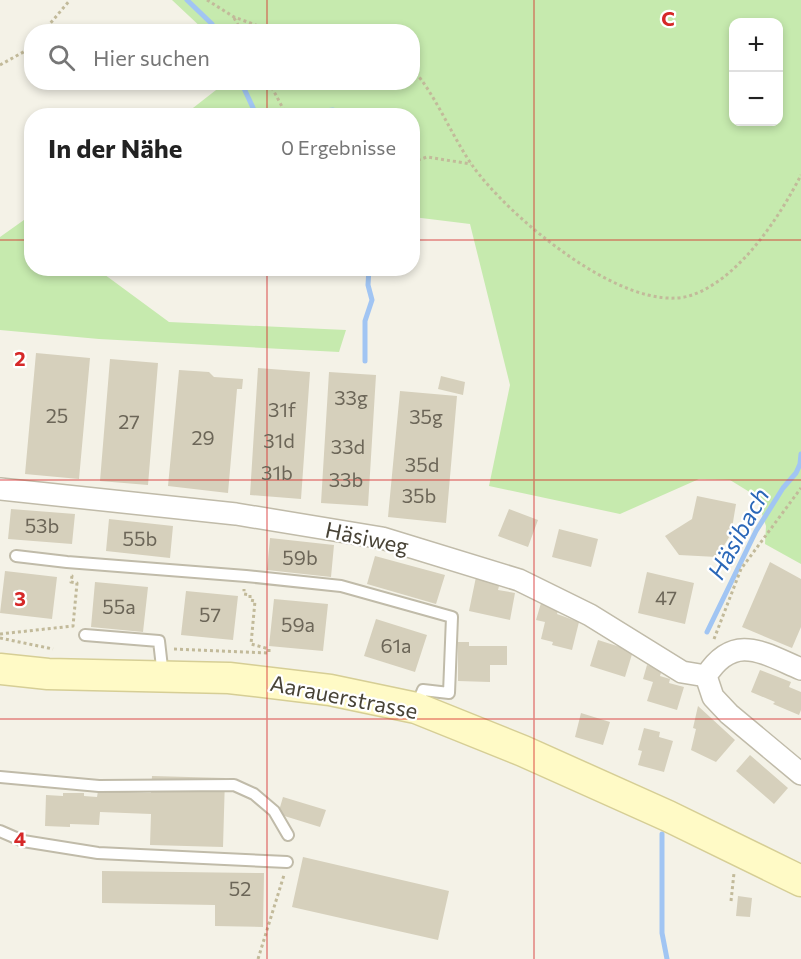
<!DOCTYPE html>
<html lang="de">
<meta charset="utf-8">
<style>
:root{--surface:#fff;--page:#f2f2f2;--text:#222;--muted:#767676;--line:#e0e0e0}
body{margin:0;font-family:Commissioner,sans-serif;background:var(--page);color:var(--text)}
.controls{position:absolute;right:18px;top:18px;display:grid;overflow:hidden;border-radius:12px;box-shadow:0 3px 9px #0003}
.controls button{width:54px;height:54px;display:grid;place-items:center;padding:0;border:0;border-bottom:2px solid var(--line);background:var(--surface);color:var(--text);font:30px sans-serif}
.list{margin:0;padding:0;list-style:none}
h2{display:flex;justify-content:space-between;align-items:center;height:78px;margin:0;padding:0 24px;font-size:26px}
h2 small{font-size:20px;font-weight:400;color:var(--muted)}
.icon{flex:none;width:33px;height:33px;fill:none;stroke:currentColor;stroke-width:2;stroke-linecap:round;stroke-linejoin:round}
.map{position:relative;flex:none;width:801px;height:959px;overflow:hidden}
.search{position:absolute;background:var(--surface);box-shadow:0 3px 9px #0003;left:24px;top:24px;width:396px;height:66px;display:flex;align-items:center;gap:15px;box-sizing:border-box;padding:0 21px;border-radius:24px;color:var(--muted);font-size:22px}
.panel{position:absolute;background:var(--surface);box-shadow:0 3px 9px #0003;left:24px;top:108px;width:396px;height:168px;border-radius:24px}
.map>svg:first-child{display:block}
.green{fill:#c6eaae;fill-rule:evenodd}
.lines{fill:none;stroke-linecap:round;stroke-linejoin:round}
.stream{stroke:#a1c5f3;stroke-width:5}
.building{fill:#d6d0bc}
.lane-casing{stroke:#c0bba9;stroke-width:14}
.street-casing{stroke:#c0bba9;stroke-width:24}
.secondary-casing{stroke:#d6ce95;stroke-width:33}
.path{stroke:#c2ba9a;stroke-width:3;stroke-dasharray:3 3;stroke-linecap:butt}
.lane{stroke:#fff;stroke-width:10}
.street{stroke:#fff;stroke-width:21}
.secondary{stroke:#fffac6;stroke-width:30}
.grid{fill:none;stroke:#d62828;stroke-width:1.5;stroke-opacity:0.55}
.labels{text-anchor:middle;stroke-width:4.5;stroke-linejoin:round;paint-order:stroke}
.number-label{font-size:20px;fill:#6c6658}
.street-label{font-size:22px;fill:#484336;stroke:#fff}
.water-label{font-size:24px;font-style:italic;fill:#2a67b8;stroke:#fff}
.grid-label{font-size:20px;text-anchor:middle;font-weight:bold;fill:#d62828;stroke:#fff;stroke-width:4.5;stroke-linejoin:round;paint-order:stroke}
</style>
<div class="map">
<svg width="801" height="959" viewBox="0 0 801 959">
<rect width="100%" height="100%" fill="#f4f2e7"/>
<path class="green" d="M172,0H801V564L765,544L766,526L756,496L730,480L699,479L620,514L489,486L510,385L470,224L413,217L412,116L184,115L225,83L412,82V32L205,31ZM734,22H778V122H734Z
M31,215L32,268L97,269L169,322L346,330L339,352L99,339L0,330V237Z"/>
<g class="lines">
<path class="stream" d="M187,0L212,24L216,32
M241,82L254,110L263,116
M295,115L333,110L336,116
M365,361V321L372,300L368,285L369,268
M707,632L756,531L783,488L796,473L800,464L801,454
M662,834V933L667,959"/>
</g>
<path class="building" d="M36,353L90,358L79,479L25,474Z
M110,359L158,363L148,485L100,481Z
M258,368L310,372L301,499L250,495Z
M179,370L209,372L214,377L243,379L242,389H237L228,493L168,486Z
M329,372L376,375L368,506L321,503Z
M441,376L465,382L463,395L438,389Z
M400,391L457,396L446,523L388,517Z
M697,496L736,504L731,534L717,557L679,555L665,536L692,519Z
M11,509L75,514L72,544L8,539Z
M509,509L538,520L528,547L498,536Z
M109,519L173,526L170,558L106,551Z
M559,529L598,539L591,567L552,557Z
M270,538L334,545L331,577L267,570Z
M375,556L445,575L436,604L367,584Z
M770,562L801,579V627L792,648L742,627Z
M5,571L57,577L52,619L0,613Z
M647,572L694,583L685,624L638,613Z
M476,577L500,582L498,590L515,593L510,620L469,611Z
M95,582L148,587L143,632L91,627Z
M186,591L238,596L233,640L181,635Z
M274,599L328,604L323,651L269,646Z
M541,603L559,607L557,614L579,622L572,650L552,645L553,642L541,639L545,622L536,620Z
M376,619L427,635L415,672L364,656Z
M598,640L633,651L625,677L590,666Z
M458,642H469V646H507V665H490V682L458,681Z
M647,665L662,669L660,676L670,679L669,683L684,687L677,710L647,701L653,682L643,679Z
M760,670L791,682L789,687L801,692V710L799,715L773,704L775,702L751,692Z
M698,706L735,740L716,762L691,750L696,729L693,728Z
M581,713L610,722L603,745L575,737Z
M644,728L660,732L659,737L673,741L664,772L638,765L642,751L638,750Z
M750,755L788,788L774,804L736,771Z
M152,776L225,778L223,847L150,845L151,814L100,812L99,825L70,824V827L45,826L46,795L63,796V793H84V796L97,797L98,791L151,793Z
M283,797L326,810L320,827L278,814Z
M303,857L449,891L438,940L292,907Z
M102,871L264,873L263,927L215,926V905L102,903Z
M738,896L752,898L750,917L736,916Z"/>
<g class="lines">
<g class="lane-casing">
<path id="lane" d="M16,556L67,562L246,576L341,586L452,617L449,693L423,690L416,707
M85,635L159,641L163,676
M0,777L99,786L234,785L254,794L274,811L288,835
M0,831L23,841L98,853L287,862"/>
</g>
<g class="street-casing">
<path id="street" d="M0,489L236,514L382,538L519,580L590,615L682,672L706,676
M801,669C763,653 734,632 706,676L713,697L729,714L801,774"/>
</g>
<g class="secondary-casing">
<path id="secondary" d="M0,669L48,674L229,678L330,690L416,708L523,751L668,816L801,881"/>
</g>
<path class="path" d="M207,0L234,17L275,32
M234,18L242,32
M43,32L70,0
M0,65L27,50L32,46
M412,68C437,97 450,133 472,165C507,215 623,314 689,296C738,281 779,218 801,175
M269,82L287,116
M412,162L427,157L471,164
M0,634L73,626L77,583L71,582L72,576H70
M0,638L53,649
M714,639L741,569L801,488
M174,649L269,653V649L251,644L255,601L250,600V595L244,594V589
M731,901L734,873
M258,959L284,875"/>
<use href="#lane" class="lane"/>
<use href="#street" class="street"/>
<use href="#secondary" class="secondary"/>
</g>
<path class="grid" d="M267,0V32M534,0V959M267,82V116M0,240H32M412,240H801M267,268V959M0,480H801M0,719H801"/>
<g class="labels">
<g class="number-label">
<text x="351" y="405">33g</text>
<text x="282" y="417">31f</text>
<text x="57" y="423">25</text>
<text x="426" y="424">35g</text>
<text x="129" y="429">27</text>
<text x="203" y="445">29</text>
<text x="279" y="448">31d</text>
<text x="348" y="454">33d</text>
<text x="422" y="472">35d</text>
<text x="277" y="480">31b</text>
<text x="346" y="487">33b</text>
<text x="419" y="503">35b</text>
<text x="42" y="533">53b</text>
<text x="140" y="546">55b</text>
<text x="300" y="565">59b</text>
<text x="666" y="605">47</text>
<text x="119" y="614">55a</text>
<text x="210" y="622">57</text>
<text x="298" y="632">59a</text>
<text x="396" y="653">61a</text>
<text x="240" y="896">52</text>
</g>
<g class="street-label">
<text transform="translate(367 538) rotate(12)" y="8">Häsiweg</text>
<text transform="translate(344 697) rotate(11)" y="8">Aarauerstrasse</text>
</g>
<g class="water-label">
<text transform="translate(739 534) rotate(-61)" y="8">Häsibach</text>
</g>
</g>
<g class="grid-label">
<text x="668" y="26">C</text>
<text x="20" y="366">2</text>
<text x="20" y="606">3</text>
<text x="20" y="846">4</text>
</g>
</svg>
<div class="controls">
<button>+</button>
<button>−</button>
</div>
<div class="search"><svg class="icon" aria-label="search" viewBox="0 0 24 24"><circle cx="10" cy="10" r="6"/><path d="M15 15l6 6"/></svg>Hier suchen</div>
<section class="panel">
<h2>In der Nähe<small>0 Ergebnisse</small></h2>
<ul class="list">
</ul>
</section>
</div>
